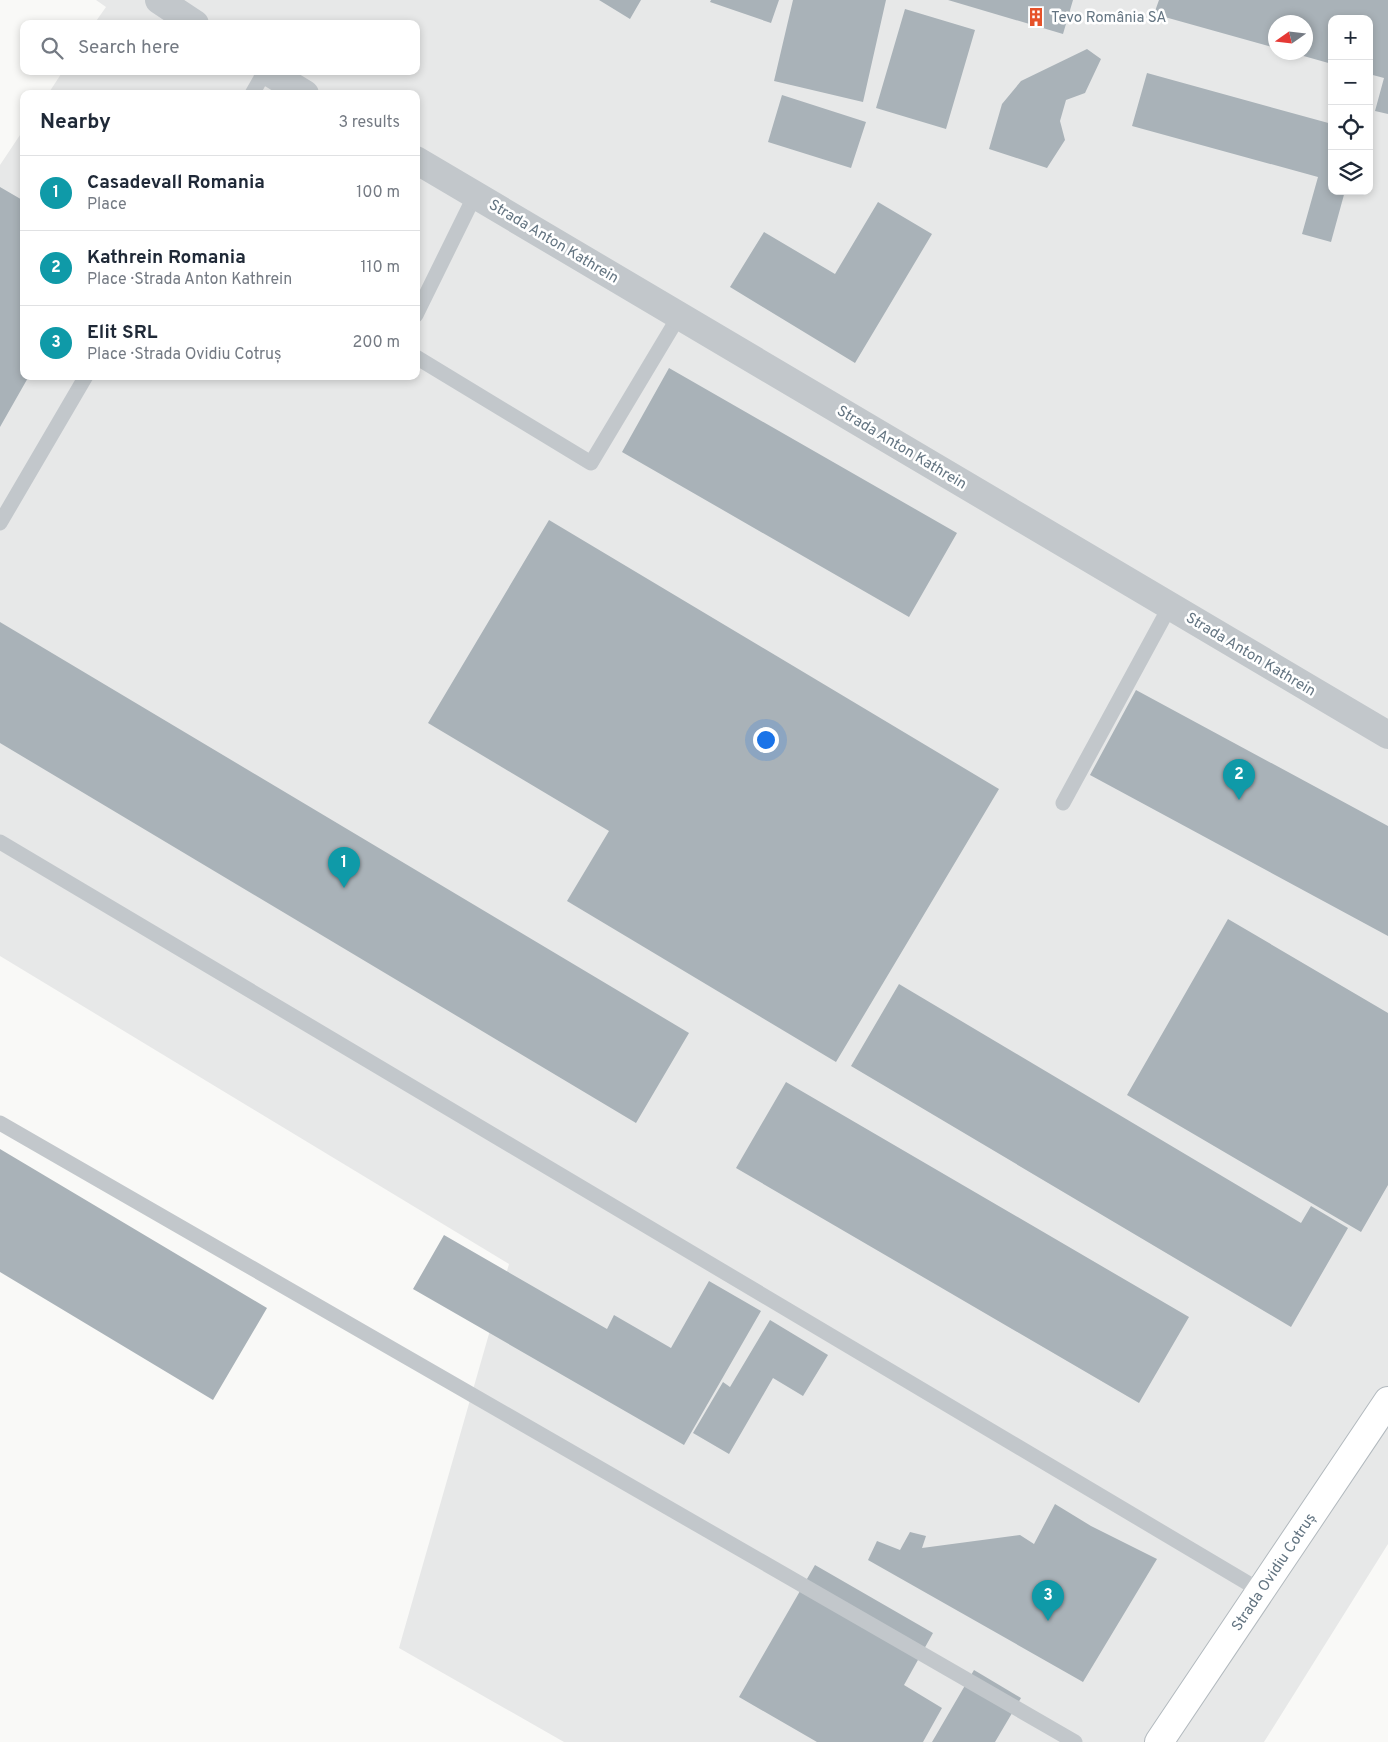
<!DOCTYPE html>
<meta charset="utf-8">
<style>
:root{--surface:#fff;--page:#f2f2f3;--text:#1f2937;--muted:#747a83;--line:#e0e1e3;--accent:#d93025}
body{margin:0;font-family:Overpass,sans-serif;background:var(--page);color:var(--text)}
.controls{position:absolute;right:15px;top:15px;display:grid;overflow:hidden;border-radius:10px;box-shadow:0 2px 8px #0003}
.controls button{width:45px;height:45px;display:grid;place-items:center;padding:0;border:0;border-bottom:1px solid var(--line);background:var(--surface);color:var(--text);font:25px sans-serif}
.compass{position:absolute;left:1268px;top:15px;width:45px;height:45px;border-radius:50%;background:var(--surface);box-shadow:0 2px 8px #0003;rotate:256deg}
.you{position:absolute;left:765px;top:739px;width:18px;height:18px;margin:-12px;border:4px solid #fff;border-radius:50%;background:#1a73e8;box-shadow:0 0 0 8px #1a73e833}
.badge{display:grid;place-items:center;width:32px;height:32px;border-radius:50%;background:var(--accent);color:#fff;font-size:16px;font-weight:700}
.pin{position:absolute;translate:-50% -41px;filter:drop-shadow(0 1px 2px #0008)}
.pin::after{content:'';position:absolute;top:26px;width:18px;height:15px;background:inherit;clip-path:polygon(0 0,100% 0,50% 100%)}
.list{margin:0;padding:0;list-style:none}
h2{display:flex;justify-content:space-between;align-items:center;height:65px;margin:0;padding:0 20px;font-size:21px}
h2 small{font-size:16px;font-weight:400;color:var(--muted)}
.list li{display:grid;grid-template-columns:32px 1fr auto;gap:15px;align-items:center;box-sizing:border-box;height:75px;padding:0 20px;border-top:1px solid var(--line)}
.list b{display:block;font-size:19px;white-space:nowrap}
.list p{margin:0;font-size:16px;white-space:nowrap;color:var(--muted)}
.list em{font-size:16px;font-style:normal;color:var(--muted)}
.icon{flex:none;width:28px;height:28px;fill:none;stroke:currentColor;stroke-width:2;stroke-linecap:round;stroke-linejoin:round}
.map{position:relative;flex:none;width:1388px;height:1742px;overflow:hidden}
.search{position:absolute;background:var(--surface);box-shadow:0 2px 8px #0003;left:20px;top:20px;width:400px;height:55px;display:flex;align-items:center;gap:12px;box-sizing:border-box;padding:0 18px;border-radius:10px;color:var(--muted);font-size:19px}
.panel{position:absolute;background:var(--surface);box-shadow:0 2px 8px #0003;left:20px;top:90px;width:400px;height:290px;border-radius:10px}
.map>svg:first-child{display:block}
.built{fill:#e7e8e8;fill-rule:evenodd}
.building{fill:#a9b2b8}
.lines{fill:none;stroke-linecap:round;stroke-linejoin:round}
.secondary-casing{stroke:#b2b9be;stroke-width:30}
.lane{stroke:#c2c7cb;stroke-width:15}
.street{stroke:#c2c7cb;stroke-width:28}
.secondary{stroke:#fff;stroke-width:28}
.labels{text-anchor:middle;stroke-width:5;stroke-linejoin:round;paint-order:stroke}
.poi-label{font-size:15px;fill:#647582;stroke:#fff;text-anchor:start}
.street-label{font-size:15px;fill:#647582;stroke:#fff}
</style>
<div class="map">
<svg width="1388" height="1742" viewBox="0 0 1388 1742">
<rect width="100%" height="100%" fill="#f9f9f7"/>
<path class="built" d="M96,0H1388V1544L1264,1742H564L399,1648L509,1264L0,956V165L24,129V376H416V94H48L63,71H416V24H94L106,7ZM1332,19H1369V191H1332ZM1276,22H1306V52H1276Z"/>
<path class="building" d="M599,0H641L630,19Z
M711,0H779L771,23L710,2Z
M793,0H886L863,102L774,81Z
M948,0H1073L1063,34Z
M1159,0H1388V114L1375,111L1384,78L1369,74V19H1332V64L1293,53L1306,52V22H1276V48L1154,14Z
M905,9L975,30L946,129L876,108Z
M1087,49L1101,59L1085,93L1066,100L1060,121L1065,140L1047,168L989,149L1002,104L1021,81Z
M1147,73L1332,124V191H1345L1331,242L1302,234L1318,177L1132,126Z
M782,95L866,122L851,168L768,142Z
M0,187L24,201V376H29L0,427Z
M878,202L932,234L855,363L730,287L764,232L835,274Z
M669,368L957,533L909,617L622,452Z
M549,520L999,789L836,1062L567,901L609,831L428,723Z
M0,622L689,1033L636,1123L0,743Z
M1136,690L1388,826V936L1090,775Z
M1228,919L1388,1013V1185L1361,1232L1127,1095Z
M899,984L1301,1223L1311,1206L1348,1228L1291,1327L851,1066Z
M786,1082L1189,1317L1139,1403L736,1168Z
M0,1149L267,1308L213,1400L0,1272Z
M444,1235L607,1329L614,1315L671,1348L709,1281L761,1311L684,1445L413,1289Z
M770,1320L828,1355L803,1396L773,1378L729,1454L693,1433L723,1382L730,1387Z
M1055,1504L1091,1526L1157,1559L1083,1682L868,1560L877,1541L900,1550L910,1532L926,1536L922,1548L1020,1535L1034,1544Z
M815,1565L933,1633L904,1685L942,1708L923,1742H817L739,1697Z
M974,1670L1021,1698L995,1742H932Z"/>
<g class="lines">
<g class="secondary-casing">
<g id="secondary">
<path id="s1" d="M1159,1742L1388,1401"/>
</g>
</g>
<path class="lane" d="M252,94L265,71
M416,315L475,195
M416,357L591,463L679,316
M0,523L86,376
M1063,803L1170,606
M0,842L1261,1591
M0,1123L1075,1742"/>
<path class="street" d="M159,0L195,24
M267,71L305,94
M416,160L1388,735"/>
<use href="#secondary" class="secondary"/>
</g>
<defs>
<g id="building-bare" transform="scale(1.5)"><path d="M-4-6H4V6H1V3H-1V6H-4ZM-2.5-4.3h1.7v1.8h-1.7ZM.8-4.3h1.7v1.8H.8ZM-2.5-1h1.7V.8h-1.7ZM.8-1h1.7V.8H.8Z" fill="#e6522a" stroke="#fff" stroke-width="2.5" paint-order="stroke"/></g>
</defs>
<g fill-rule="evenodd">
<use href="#building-bare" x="1036" y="17"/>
</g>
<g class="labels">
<g class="poi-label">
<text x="1051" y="22">Tevo România SA</text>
</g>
<g class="street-label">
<text transform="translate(554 241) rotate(31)" y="5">Strada Anton Kathrein</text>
<text transform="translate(902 447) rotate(31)" y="5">Strada Anton Kathrein</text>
<text transform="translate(1251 654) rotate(31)" y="5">Strada Anton Kathrein</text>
<text dy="5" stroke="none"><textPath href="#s1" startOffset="205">Strada Ovidiu Cotruș</textPath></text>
</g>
</g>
</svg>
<div class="controls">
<button>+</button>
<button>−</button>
<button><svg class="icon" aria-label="locate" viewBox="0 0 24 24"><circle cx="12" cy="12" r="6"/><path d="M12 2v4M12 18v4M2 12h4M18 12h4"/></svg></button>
<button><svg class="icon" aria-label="layers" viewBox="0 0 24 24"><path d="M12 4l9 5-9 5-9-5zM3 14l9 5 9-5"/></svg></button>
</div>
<svg class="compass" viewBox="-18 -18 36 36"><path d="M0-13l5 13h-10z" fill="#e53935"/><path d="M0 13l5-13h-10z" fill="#747a83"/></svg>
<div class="you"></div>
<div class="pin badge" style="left:344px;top:888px;background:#0f9aa8">1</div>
<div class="pin badge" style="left:1239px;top:800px;background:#0f9aa8">2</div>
<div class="pin badge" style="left:1048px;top:1621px;background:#0f9aa8">3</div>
<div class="search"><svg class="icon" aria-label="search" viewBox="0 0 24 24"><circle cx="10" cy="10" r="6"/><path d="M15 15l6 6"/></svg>Search here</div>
<section class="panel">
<h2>Nearby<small>3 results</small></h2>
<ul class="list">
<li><span class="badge" style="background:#0f9aa8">1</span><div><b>Casadevall Romania</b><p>Place</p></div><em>100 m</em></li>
<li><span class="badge" style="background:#0f9aa8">2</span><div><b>Kathrein Romania</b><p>Place · Strada Anton Kathrein</p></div><em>110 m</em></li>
<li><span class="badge" style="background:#0f9aa8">3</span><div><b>Elit SRL</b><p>Place · Strada Ovidiu Cotruș</p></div><em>200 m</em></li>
</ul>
</section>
</div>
